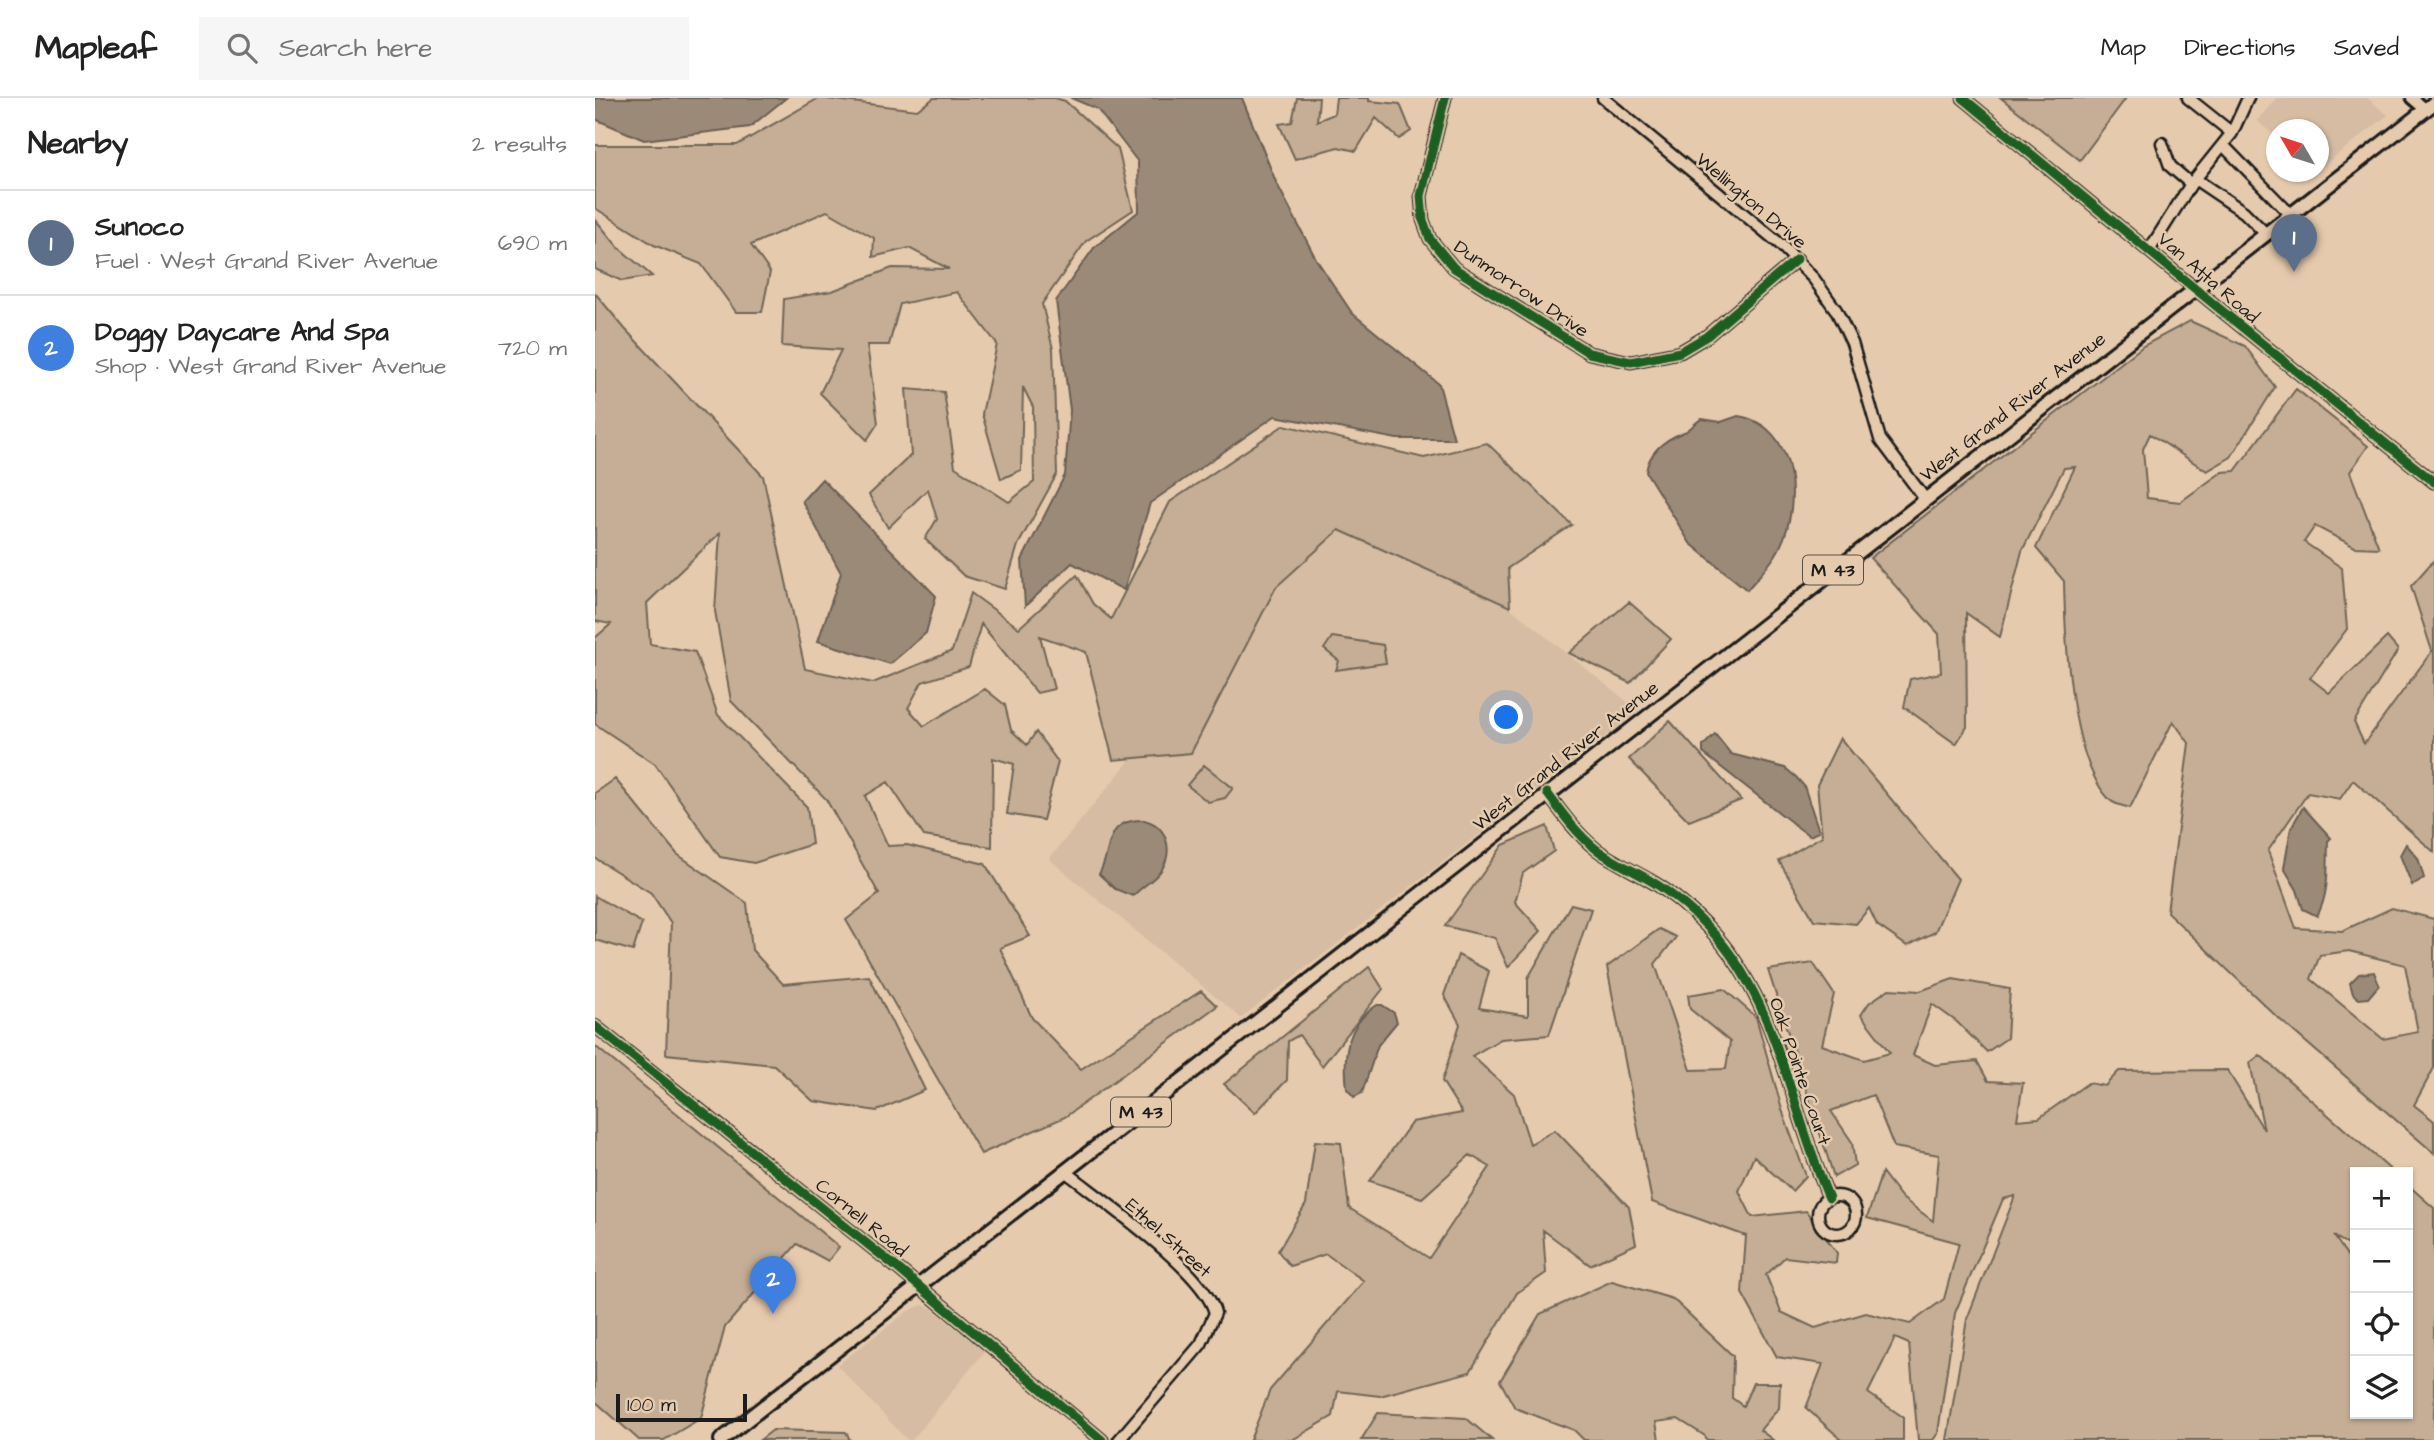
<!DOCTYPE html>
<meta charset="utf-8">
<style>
:root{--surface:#fff;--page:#f6f6f6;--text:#222;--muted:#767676;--line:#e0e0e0;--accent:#1f6fb2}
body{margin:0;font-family:"Architects Daughter",sans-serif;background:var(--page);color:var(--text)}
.controls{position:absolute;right:21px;bottom:21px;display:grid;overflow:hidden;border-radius:0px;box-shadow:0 2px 5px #0004}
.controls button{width:63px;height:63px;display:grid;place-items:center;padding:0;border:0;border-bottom:2px solid var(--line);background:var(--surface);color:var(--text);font:35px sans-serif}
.compass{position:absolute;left:1671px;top:21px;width:63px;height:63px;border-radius:50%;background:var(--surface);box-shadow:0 2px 5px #0004;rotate:309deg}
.scale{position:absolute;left:21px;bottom:18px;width:131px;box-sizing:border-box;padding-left:7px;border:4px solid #1c1c1c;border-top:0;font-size:19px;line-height:24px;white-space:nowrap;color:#1c1c1c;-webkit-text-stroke:5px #e6caad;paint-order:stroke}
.you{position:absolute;left:912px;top:620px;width:24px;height:24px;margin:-18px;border:5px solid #fff;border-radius:50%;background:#1a73e8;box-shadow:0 0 0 10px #1a73e833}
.badge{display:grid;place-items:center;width:46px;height:46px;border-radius:50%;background:var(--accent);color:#fff;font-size:23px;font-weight:700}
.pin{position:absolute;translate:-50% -58px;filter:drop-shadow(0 2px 4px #0008)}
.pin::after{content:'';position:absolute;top:37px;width:24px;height:21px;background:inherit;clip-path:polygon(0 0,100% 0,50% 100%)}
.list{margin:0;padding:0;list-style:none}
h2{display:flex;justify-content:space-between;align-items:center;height:91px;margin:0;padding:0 28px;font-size:30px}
h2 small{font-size:23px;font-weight:400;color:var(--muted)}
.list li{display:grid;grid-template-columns:46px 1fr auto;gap:21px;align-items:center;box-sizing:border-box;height:105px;padding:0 28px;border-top:2px solid var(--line)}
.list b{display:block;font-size:26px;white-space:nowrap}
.list p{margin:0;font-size:23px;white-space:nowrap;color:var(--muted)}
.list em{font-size:23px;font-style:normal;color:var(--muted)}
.icon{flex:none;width:38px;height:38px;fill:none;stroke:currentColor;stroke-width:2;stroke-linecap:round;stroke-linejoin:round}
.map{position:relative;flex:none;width:1839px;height:1342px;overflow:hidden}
header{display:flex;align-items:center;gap:42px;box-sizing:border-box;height:98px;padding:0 35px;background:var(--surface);border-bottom:2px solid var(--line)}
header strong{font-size:33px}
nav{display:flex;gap:38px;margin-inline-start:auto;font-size:24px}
.search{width:490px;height:63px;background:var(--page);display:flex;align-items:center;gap:18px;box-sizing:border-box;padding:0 24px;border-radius:0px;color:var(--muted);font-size:26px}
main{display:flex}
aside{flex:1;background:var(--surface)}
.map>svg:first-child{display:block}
.built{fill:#d6bca2}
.green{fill:#c5ae95;stroke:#706558;stroke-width:2;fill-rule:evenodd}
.water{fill:#9b8a78;stroke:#685e53;stroke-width:2}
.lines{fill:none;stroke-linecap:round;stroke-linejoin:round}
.minor-casing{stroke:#1c1c1c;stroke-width:15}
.major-casing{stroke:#1c1c1c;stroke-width:18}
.minor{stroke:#e6caad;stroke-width:10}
.major{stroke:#e6caad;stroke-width:12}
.cycleway-casing{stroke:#e6caad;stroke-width:13}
.cycleway{stroke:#1b5e20;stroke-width:9}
.labels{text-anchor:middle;stroke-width:5;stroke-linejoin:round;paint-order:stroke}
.shield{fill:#e6caad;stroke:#595048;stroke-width:2}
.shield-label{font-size:18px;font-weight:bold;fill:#1c1c1c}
.street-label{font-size:19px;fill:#1c1c1c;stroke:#e6caad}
</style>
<header>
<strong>Mapleaf</strong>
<div class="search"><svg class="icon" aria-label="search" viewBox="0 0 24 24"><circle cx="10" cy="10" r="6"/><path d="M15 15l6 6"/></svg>Search here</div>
<nav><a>Map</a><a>Directions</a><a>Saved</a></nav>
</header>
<main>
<aside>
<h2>Nearby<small>2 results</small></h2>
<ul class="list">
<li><span class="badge" style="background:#5c6f8a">1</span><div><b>Sunoco</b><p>Fuel · West Grand River Avenue</p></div><em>690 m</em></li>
<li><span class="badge" style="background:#3f7fe0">2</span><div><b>Doggy Daycare And Spa</b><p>Shop · West Grand River Avenue</p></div><em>720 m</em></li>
</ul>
</aside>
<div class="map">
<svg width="1839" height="1342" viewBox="0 0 1839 1342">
<rect width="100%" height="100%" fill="#e6caad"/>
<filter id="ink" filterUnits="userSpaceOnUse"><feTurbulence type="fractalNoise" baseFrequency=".0143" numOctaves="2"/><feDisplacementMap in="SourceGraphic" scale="14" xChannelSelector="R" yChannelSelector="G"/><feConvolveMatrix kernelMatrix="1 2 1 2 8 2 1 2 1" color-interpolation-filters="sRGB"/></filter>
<g filter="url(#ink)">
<path class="built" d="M1681,0H1772L1793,17L1724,71V32H1682L1681,39L1662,23Z
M750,378L1044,613L646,920L454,761L527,672Z
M327,1207L336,1210L390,1253L317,1342H312L242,1267L313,1213Z"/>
<path class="green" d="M224,0L322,12L339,0H460L470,3L523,51L538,112L491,143L447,206L458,251L462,376L423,447L410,491L369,478L330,441L342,421L333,391L293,430L274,397L316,357L311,291L349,294L360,369L414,404L439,384L438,309L428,289L426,372L406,381L387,316L402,246L362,194L305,206L294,247H272L283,325L272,342L225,295L246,252L187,248L189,201L237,193L297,170L354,171L314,150L278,159L279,140L232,113L156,147L175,174L167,214H141L106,166L59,147L0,110V47H142Z
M702,0H724L722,23L739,16L741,0H774V3L805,6L816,33L804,41L781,20L761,53L743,49L700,61L684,26L697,24Z
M1406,0H1531L1485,62Z
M0,121L23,149L57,178L27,183L0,171Z
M0,195L30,231L168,378L210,571L278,585L357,553L376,495L424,530L482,477L498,506L516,521L575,404L689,327L829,360L892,345L977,427L913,470L915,509L744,432L681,489L596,655L518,662L491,554L445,538L459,591L442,595L386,526L374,569L327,584L313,610L329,628L390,591L410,607L416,632L432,647L441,634L463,664L448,722L412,716L419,666L398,660L397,749L329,738L293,684L270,698L293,748L312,747L390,766L435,838L405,850L437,920L486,971L606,893L622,908L470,1019L386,1056L251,822L284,796L231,701L136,603L120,513L125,435L52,505L55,546L100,554L123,617L212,709L217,746L159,765L125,759L60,666L0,626V540L16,526L0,523Z
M1595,223L1650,248L1680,289L1636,359L1612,373L1555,336L1548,351L1552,400L1585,404L1627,374L1640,373L1701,291L1773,348L1755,374L1784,450L1760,449L1720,428L1709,444L1747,470L1752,531L1715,580L1734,595L1792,539L1803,552L1759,624L1769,646L1837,553L1816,488L1839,462V754L1758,682L1745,701L1713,695L1673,753L1701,830L1747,833L1797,810L1839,821V970L1819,1007L1839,1023V1055L1682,919L1572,814L1594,645L1578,623L1535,710C1529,708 1520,707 1515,702C1475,662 1470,538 1469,483L1441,450L1480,369L1469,370L1427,453L1405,539L1371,515L1372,629L1361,646L1309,609L1315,581L1346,575L1344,536L1275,460L1548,248ZM1754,853L1810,867L1823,934L1788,941L1716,881L1725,857Z
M1034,504L1076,541L1035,585L974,555Z
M737,539L788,547L791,565L741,572L744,563L729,551Z
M1075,623L1146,702L1094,723L1034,661Z
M1245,640L1363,781L1340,834L1312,848L1282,827L1274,810L1261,826L1219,822L1184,763L1227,738L1222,687Z
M609,667L638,690L630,700L613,704L592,687Z
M20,681L82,756L152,805L157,852L188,886L274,878L330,992L282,1013L218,1003L179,967L71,956L76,825L56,795L0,760V695Z
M952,728L959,753L928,775L920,804L946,833L913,869L900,840L850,828L908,747Z
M0,798L47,825L38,853L0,842Z
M976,806L996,811L954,937L906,941L877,958L919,996L935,1046L960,1032L1034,1109L1041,1146L995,1167L948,1132L951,1175L922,1195L875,1274L785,1298L743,1293L738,1318L697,1342H655L675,1292L769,1183L731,1156L695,1168L683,1153L711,1106L720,1043L746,1045L754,1110L834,1160L895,1069L875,1057L827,1100L775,1083L817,1024L867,1015L847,983L865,926L849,897L863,857L894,873L884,910L933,918V880Z
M1064,831L1081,839L1060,866L1096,972L1131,971L1135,944L1095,911L1093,897L1129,891L1161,919L1189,1018L1211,1078L1197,1093L1159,1058L1144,1093L1157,1119L1211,1113L1242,1155L1241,1165L1190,1159L1171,1177L1186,1214L1220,1230L1271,1215L1315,1226L1349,1201L1364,1145L1272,1120L1287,1074L1307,1100L1338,1123L1344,1057L1299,1049L1278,997L1236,1013L1257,1044L1260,1067L1239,1079L1173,872L1218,865L1239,896L1227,947L1269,962L1295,955L1266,917L1274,905L1294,891L1325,893L1358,881L1415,891L1412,940L1392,954L1362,924L1337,906L1318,957L1340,967L1382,963L1393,983L1428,985L1422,1022L1444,1020L1493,985L1510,988L1524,973L1632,972L1669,1032L1655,965L1665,957L1798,1074H1760V1151L1739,1138L1760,1169V1316H1813V1087L1839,1110V1342H1352L1372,1221L1420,1098L1408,1101L1360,1215L1343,1335L1338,1342H1323L1314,1246L1300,1240L1273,1295L1308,1319V1342H1247L1211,1310L1228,1266L1182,1259L1147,1195L1151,1138L1057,1104L1012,869Z
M774,869L788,891L727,968L704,937L693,943L692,982L660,1015L629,986Z
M0,948L244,1149L233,1163L202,1146L130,1229L106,1320L69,1342H44L0,1303Z
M1017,1183L1078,1201L1138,1258L1137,1300L1148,1308L1158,1285H1185L1184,1310L1165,1332L1178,1342H1112L1110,1338L1083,1321L1061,1324L1064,1342H989L979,1332L920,1310L905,1283L945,1216Z
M783,1315L871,1320L897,1342H766Z
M178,1332L251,1334L255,1342H165Z"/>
<path class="water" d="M0,0H191L155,29L49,42L0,21Z
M476,0H647L681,84L721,161L757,215L844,286L859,341H802L680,318L555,405L529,492L477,465L430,508L427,462L470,377L475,312L461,203L499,150L544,113L543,64L502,11Z
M1143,318C1205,328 1208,414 1180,458C1172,470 1161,481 1152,492L1095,445L1051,374C1054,353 1071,341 1089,334C1094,333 1100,324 1107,321L1126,324Z
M227,381L341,498L331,535L295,566L223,543L246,475L207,403Z
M1120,636L1136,656L1190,670L1201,679L1209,688L1224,733L1215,738L1205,731L1108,655V648Z
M1708,709L1736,740L1733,743C1732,768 1735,795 1722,818L1708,811L1702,792L1689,770L1696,730Z
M549,722C571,727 579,751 567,771C560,782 547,788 538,798L520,791L504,776C518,753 507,721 549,722Z
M1811,746L1823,760L1829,780L1817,787L1805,757Z
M1779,874L1784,887L1773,900L1764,901L1758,896L1755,885L1764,876Z
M782,907H787L799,915L802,924L783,947L767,995L759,999L752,991C748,957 751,927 782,907Z"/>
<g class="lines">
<g class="minor-casing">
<path id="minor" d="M850,0L826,98L828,122L835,141L859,170L994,255L1036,264L1085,254L1112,238L1202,161
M1008,0L1185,146L1219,181L1241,212L1257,245L1285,341L1330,401
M1368,0C1525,129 1680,258 1839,384
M1593,0L1637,35
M1817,0L1831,12
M1567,45L1575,68L1596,86
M1629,48L1696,117
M1600,81L1649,114L1671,136
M1555,151L1596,86L1637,35L1653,0
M952,695C967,715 981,735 1001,751C1018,764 1038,772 1056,783C1080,797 1102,817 1121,838C1185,912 1196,1013 1234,1100
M0,928L306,1173L507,1342
M470,1073C505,1101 610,1173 620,1215L606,1246L524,1342
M1223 1117a19 19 0 1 1 38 0a19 19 0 1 1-38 0Z"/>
</g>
<g class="major-casing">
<path id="major" d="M126,1342L1839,5"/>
</g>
<use href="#minor" class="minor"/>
<use href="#major" class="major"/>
<g class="cycleway-casing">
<path id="cycleway" d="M850,0L826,98L828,122L835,141L859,170L994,255L1036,264L1085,254L1112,238L1202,161
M1368,0C1525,129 1680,258 1839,384
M952,695C967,715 981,735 1001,751C1018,764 1038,772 1056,783C1080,797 1102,817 1121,838C1185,912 1196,1013 1234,1100
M0,928L306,1173L507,1342"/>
</g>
<use href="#cycleway" class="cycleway"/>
</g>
</g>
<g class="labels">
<g class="shield">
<rect x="1208" y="457.5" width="60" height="29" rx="5"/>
<rect x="516" y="999.5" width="60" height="29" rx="5"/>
</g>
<g class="shield-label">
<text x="1238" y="478">M 43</text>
<text x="546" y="1020">M 43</text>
</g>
<g class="street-label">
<text transform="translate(1157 102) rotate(40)" y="7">Wellington Drive</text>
<text transform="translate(1614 179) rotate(41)" y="7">Van Atta Road</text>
<text transform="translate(927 190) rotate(34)" y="7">Dunmorrow Drive</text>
<text transform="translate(1417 308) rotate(-38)" y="7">West Grand River Avenue</text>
<text transform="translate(970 657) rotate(-38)" y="7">West Grand River Avenue</text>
<text transform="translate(1206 973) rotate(71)" y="7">Oak Pointe Court</text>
<text transform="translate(267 1119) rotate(39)" y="7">Cornell Road</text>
<text transform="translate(574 1139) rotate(42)" y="7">Ethel Street</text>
</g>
</g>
</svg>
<div class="controls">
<button>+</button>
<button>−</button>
<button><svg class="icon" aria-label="locate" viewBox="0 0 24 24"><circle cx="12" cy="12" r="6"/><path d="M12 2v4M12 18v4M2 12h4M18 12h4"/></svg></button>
<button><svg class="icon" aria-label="layers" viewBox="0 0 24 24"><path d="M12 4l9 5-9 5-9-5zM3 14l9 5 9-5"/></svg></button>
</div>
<svg class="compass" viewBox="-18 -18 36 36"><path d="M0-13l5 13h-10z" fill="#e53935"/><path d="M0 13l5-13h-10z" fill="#767676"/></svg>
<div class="scale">100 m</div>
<div class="you"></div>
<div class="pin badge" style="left:1699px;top:174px;background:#5c6f8a">1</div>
<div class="pin badge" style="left:178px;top:1216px;background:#3f7fe0">2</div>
</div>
</main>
